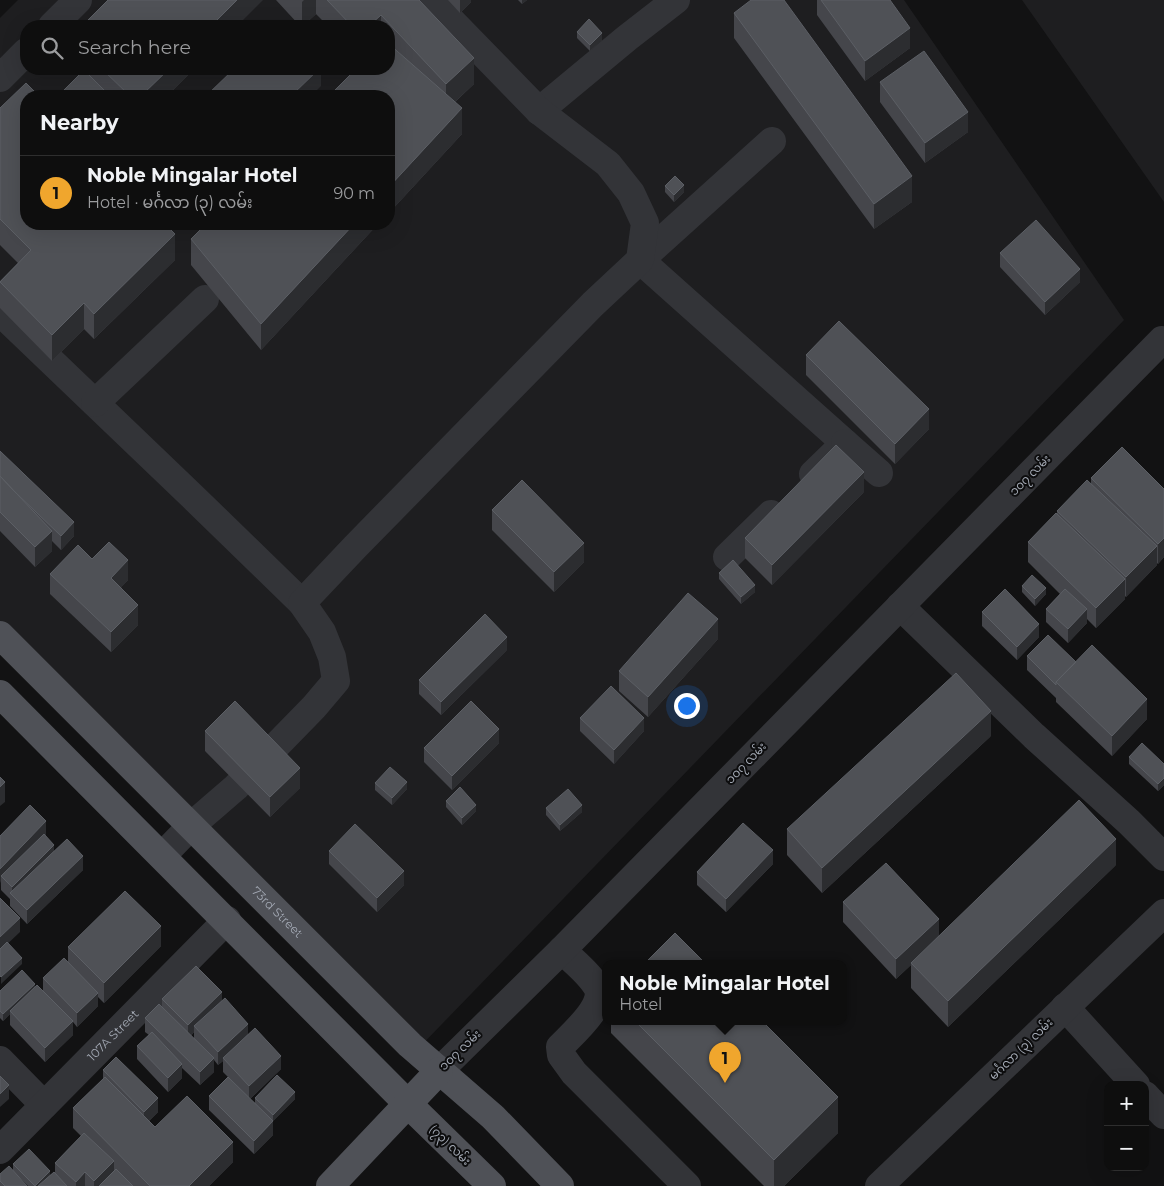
<!DOCTYPE html>
<meta charset="utf-8">
<style>
:root{--surface:#0e0e0e;--page:#1c1c1c;--text:#f1f3f6;--muted:#9b9c9e;--line:#2e2e2e;--accent:#f0a62d}
body{margin:0;font-family:Montserrat,"Noto Sans Myanmar",sans-serif;background:var(--page);color:var(--text)}
.controls{position:absolute;right:15px;bottom:15px;display:grid;overflow:hidden;border-radius:10px;box-shadow:0 5px 20px #0002}
.controls button{width:45px;height:45px;display:grid;place-items:center;padding:0;border:0;border-bottom:1px solid var(--line);background:var(--surface);color:var(--text);font:25px sans-serif}
.you{position:absolute;left:686px;top:705px;width:18px;height:18px;margin:-12px;border:4px solid #fff;border-radius:50%;background:#1a73e8;box-shadow:0 0 0 8px #1a73e833}
.badge{display:grid;place-items:center;width:32px;height:32px;border-radius:50%;background:var(--accent);color:#111;font-size:16px;font-weight:700}
.pin{position:absolute;translate:-50% -41px;filter:drop-shadow(0 1px 2px #0008)}
.pin::after{content:'';position:absolute;top:26px;width:18px;height:15px;background:inherit;clip-path:polygon(0 0,100% 0,50% 100%)}
.popup{position:absolute;left:602px;top:960px;width:245px;height:65px;box-sizing:border-box;display:grid;place-content:center;border-radius:10px;background:var(--surface);filter:drop-shadow(0 1px 4px #0005);font-size:16px;white-space:nowrap;color:var(--muted)}
.popup b{font-size:19px;color:var(--text)}
.popup::after{content:'';position:absolute;left:50%;top:100%;margin-left:-10px;border:10px solid transparent;border-top-color:var(--surface)}
.list{margin:0;padding:0;list-style:none}
h2{display:flex;justify-content:space-between;align-items:center;height:65px;margin:0;padding:0 20px;font-size:21px}
h2 small{font-size:16px;font-weight:400;color:var(--muted)}
.list li{display:grid;grid-template-columns:32px 1fr auto;gap:15px;align-items:center;box-sizing:border-box;height:75px;padding:0 20px;border-top:1px solid var(--line)}
.list b{display:block;font-size:19px;white-space:nowrap}
.list p{margin:0;font-size:16px;white-space:nowrap;color:var(--muted)}
.list em{font-size:16px;font-style:normal;color:var(--muted)}
.icon{flex:none;width:28px;height:28px;fill:none;stroke:currentColor;stroke-width:2;stroke-linecap:round;stroke-linejoin:round}
.map{position:relative;flex:none;width:1164px;height:1186px;overflow:hidden}
.search{position:absolute;background:var(--surface);box-shadow:0 5px 20px #0002;left:20px;top:20px;width:375px;height:55px;display:flex;align-items:center;gap:12px;box-sizing:border-box;padding:0 18px;border-radius:20px;color:var(--muted);font-size:19px}
.panel{position:absolute;background:var(--surface);box-shadow:0 5px 20px #0002;left:20px;top:90px;width:375px;height:140px;border-radius:20px}
.map>svg:first-child{display:block}
.built{fill:#1e1e20;fill-rule:evenodd}
.lines{fill:none;stroke-linecap:round;stroke-linejoin:round}
.minor{stroke:#333438;stroke-width:28}
.major{stroke:#4f5157;stroke-width:28}
.wall{fill:#45464b;fill-rule:evenodd}
.shaded-wall{fill:#2c2d30}
.building{fill:#4f5156;stroke:#5c5f65}
.labels{text-anchor:middle;stroke-width:4;stroke-linejoin:round;paint-order:stroke}
.street-label{font-size:12px;fill:#a3a9b4;stroke:#0d0d0e}
</style>
<div class="map">
<svg width="1164" height="1186" viewBox="0 0 1164 1186">
<rect width="100%" height="100%" fill="#121213"/>
<path class="built" d="M18,0H904L1124,320L411,1056L0,644V18ZM26,26H389V69H26ZM26,96H389V224H26Z
M1022,0H1164V202Z"/>
<g class="lines">
<g class="minor">
<path d="M52,26L78,0"/>
<path d="M0,78L26,52"/>
<path d="M539,111L627,38L676,0"/>
<path d="M772,141L640,260L845,443L813,474"/>
<path d="M0,312L193,497L302,603"/>
<path d="M95,403L205,299"/>
<path d="M845,443L879,473"/>
<path d="M727,557L771,514"/>
<path d="M900,606L1034,736L1129,822L1164,857"/>
<path d="M162,856L192,825L236,787L314,707L336,681L332,657L322,632L302,603L355,547L593,304L640,260L645,223L631,193L608,164L539,111L431,0"/>
<path d="M562,950C574,962 589,973 597,987C607,1005 571,1035 560,1047L561,1055L574,1073L687,1186"/>
<path d="M1065,1007L1136,1085"/>
<path d="M0,1060L44,1105"/>
<path d="M439,1071L562,950L1162,340L1164,343"/>
<path d="M1145,1095L1164,1115"/>
<path id="s1" d="M0,1150L227,920"/>
<path d="M879,1186L1164,913"/>
</g>
<g class="major">
<path id="s2" d="M0,635L410,1045L493,1117L560,1186"/>
<path d="M0,694L408,1104L492,1186"/>
<path d="M330,1186L439,1071"/>
</g>
</g>
<path class="wall" d="M276,0H419L474,84L455,102L462,134L389,213V26H328L316,14L303,26H300Z
M448,0H471V2L460,13Z
M518,0H527L522,4Z
M817,0H890L910,48L865,81L817,15Z
M734,13L912,202L874,229L734,38Z
M577,32L602,40L590,51L577,38Z
M76,69H194L167,96H58L81,74Z
M880,82L968,132L925,163L880,102Z
M0,108L175,260L94,339L84,329L52,361L0,308V281L18,263L0,245Z
M665,186L684,192L674,202L665,192Z
M206,224H378L261,350L191,265V239Z
M1000,253L1080,282L1045,315L1000,267Z
M806,355L929,429L895,464L806,375Z
M0,451L74,536L61,550L52,541V551L35,567L0,531Z
M1091,478L1164,489V557L1158,564L1157,563V565L1126,597L1125,596V599L1096,628L1087,619V623L1068,643L1046,622V609L1060,594L1028,562V542L1057,513V511L1091,483Z
M864,492L772,585L745,558V538Z
M492,510L584,562L554,592L492,530Z
M92,559L128,580L121,587L138,625L111,652L50,594V574Z
M719,573L755,592L741,604L719,579Z
M1022,586L1046,594L1035,606L1022,592Z
M982,612L1039,637L1017,660L982,626Z
M718,639L648,717L619,691V671Z
M507,650L441,715L419,694V680Z
M1027,656L1076,662L1147,719L1112,756L1056,702V698L1027,670Z
M580,718L644,731L614,764L580,731Z
M205,731L300,788L270,817L205,751Z
M991,736L822,893L787,855V829Z
M499,743L452,790L424,762V748Z
M1129,757L1164,764V785L1158,791L1129,764Z
M375,783L407,789L392,805L375,790Z
M446,801L476,811L462,825L446,807Z
M546,808L582,812L560,831L546,815Z
M45,835L54,851L83,870L27,924L10,906V899L1,890L0,836L46,835Z
M329,851L404,885L377,912L329,864Z
M773,864L726,912L697,885V872Z
M1116,865L948,1027L911,988V965L896,979L843,922V902L939,936Z
M161,946L104,1003L98,997V1006L77,1027L73,1022V1035L45,1062L10,1025V1014L3,1021L0,1018V991L35,988L43,991V978L68,962V947Z
M162,999L222,1001L248,1034L281,1069L250,1099L255,1103V1098L295,1099L273,1121V1135L254,1154L209,1110V1096L228,1077L223,1072V1061L218,1065L214,1060V1072L200,1085L182,1068V1078L168,1092L137,1059V1046L149,1035L145,1032V1018L162,1007ZM194,1032V1039L191,1036Z
M611,1022H763L838,1133L784,1186H764L611,1033Z
M103,1070L158,1112L149,1121L155,1127L233,1162L209,1186H28L13,1171V1164L50,1175L55,1173V1163L81,1136L73,1128V1108L103,1079Z
M0,1174L27,1186H0Z"/>
<path class="shaded-wall" d="M237,0H263L237,26H211Z
M304,0H316V14L303,26H302V2Z
M460,0H471V2L460,13Z
M522,0H527L522,4Z
M381,15V26H369Z
M910,28V48L865,81V61Z
M602,33V40L590,51V45Z
M474,58V84L446,110V84Z
M169,69H194L167,96H141Z
M319,69H321V86L311,96H291Z
M462,108V134L389,213V187Z
M968,112V132L925,163V143Z
M912,176V202L874,229V204Z
M684,185V192L674,202V195Z
M354,224H378L261,350V324Z
M175,234V260L94,339V314Z
M1080,269V282L1045,315V302Z
M84,303V329L52,361V335Z
M929,409V429L895,464V444Z
M864,472V492L772,585V565Z
M74,522V536L61,550V536Z
M52,531V551L35,567V547Z
M1164,538V557L1158,564V544Z
M584,543V562L554,592V572Z
M1157,546V565L1126,597V577Z
M128,560V580L111,598V578Z
M1125,579V599L1096,628V608Z
M755,585V592L741,604V597Z
M1046,588V594L1035,606V599Z
M138,605V625L111,652V632Z
M1087,609V623L1068,643V629Z
M718,619V639L648,717V697Z
M1039,624V637L1017,660V647Z
M507,637V650L441,715V702Z
M1147,699V719L1112,756V736Z
M991,711V736L822,893V868Z
M644,718V731L614,764V750Z
M499,729V743L452,790V776Z
M300,768V788L270,817V797Z
M1164,778V785L1158,791V784Z
M5,782V802L0,806V787Z
M407,782V789L392,805V798Z
M476,805V811L462,825V818Z
M582,805V812L560,831V825Z
M46,821V835L4,879L1,876V881L0,883V869Z
M1116,839V865L948,1027V1001Z
M54,845V858L12,894V887Z
M773,850V864L726,912V899Z
M83,856V870L27,924V910Z
M404,871V885L377,912V898Z
M20,918V932L0,951V937Z
M939,919V939L911,963V965L896,979V959Z
M161,926V946L104,1003V983Z
M22,958V964L1,984V977Z
M35,984V990L10,1011V1014L3,1021V1014Z
M222,992V1005L194,1026V1032L188,1039V1025Z
M98,993V1006L77,1027V1013Z
M73,1021V1035L45,1062V1048Z
M248,1024V1037L223,1058V1061L218,1065V1052Z
M281,1056V1069L249,1100V1086Z
M214,1058V1072L200,1085V1072Z
M182,1064V1078L168,1092V1078Z
M9,1085V1099L0,1107V1094Z
M295,1092V1099L273,1121V1115Z
M838,1097V1133L784,1186H774V1160Z
M158,1098V1112L144,1125V1112Z
M273,1121V1135L254,1154V1141Z
M233,1142V1162L209,1186H189Z
M114,1161V1175L102,1186H94V1181Z
M50,1171V1178L41,1186H35Z
M85,1172V1186H76V1182Z"/>
<path class="building" d="M108,0H237L211,26H82Z
M327,0H419L474,58L446,84L381,15L369,26H352Z
M751,0H784L912,176L874,204L734,13Z
M821,0H890L910,28L865,61Z
M589,19L602,33L590,45L577,32Z
M279,23L282,26H277Z
M389,44L462,108L389,187V96H329L356,69H389Z
M924,51L968,112L925,143L880,82Z
M102,69H169L141,96H130Z
M234,69H319L291,96H206Z
M84,70L110,96H58Z
M26,83L39,96H26V224H165L175,234L94,314L84,303L52,335L0,282L31,250L0,219V108Z
M675,176L684,185L674,195L665,186Z
M1036,220L1080,269L1045,302L1000,253Z
M206,224H354L261,324L191,239Z
M839,321L929,409L895,444L806,355Z
M836,445L864,472L772,565L745,538Z
M1122,447L1164,489V538L1158,544L1091,478Z
M0,451L74,522L61,536L13,490L0,476Z
M0,476L52,531L35,547L0,512Z
M522,480L584,543L554,572L492,510Z
M1087,480L1157,546L1126,577L1057,511Z
M1056,513L1125,579L1096,608L1028,542Z
M109,542L128,560L111,578L138,605L111,632L50,574L78,545L92,559Z
M733,560L755,585L741,597L719,573Z
M1032,575L1046,588L1035,599L1022,586Z
M1005,589L1039,624L1017,647L982,612Z
M1065,589L1087,609L1068,629L1046,609Z
M688,593L718,619L648,697L619,671Z
M485,614L507,637L441,702L419,680Z
M1048,635L1076,662L1056,682V685L1027,656Z
M1092,645L1147,699L1112,736L1056,682Z
M956,673L991,711L822,868L787,829Z
M611,686L644,718L614,750L580,718Z
M235,701L300,768L270,797L205,731Z
M471,701L499,729L452,776L424,748Z
M1142,743L1164,764V778L1158,784L1129,757Z
M390,767L407,782L392,798L375,783Z
M0,777L5,782L0,787Z
M460,787L476,805L462,818L446,801Z
M568,789L582,805L560,825L546,808Z
M1079,800L1116,839L948,1001L911,963Z
M30,805L46,821L0,869V836Z
M743,823L773,850L726,899L697,872Z
M355,824L404,871L377,898L329,851Z
M44,834L54,845L12,887L1,876Z
M67,839L83,856L27,910L10,893Z
M886,863L939,919L896,959L843,902Z
M125,891L161,926L104,983L68,947Z
M0,898L20,918L0,937Z
M675,933L706,964H644Z
M7,942L22,958L1,977L0,976V949Z
M64,958L98,993L77,1013L43,978Z
M196,966L222,992L188,1025L162,999Z
M22,970L35,984L3,1014L0,1011V991Z
M37,985L73,1021L45,1048L10,1011Z
M225,998L248,1024L218,1052L194,1026Z
M159,1004L214,1058L200,1072L145,1018Z
M636,1022H763L838,1097L774,1160Z
M255,1028L281,1056L249,1086L223,1058Z
M152,1032L182,1064L168,1078L137,1046Z
M116,1057L158,1098L144,1112L103,1070Z
M277,1075L295,1092L273,1115L255,1098Z
M0,1076L9,1085L0,1094Z
M105,1077L155,1127L187,1096L233,1142L189,1186H150L73,1108Z
M228,1077L273,1121L254,1141L209,1096Z
M84,1133L114,1161L94,1181L85,1172L76,1182L55,1163Z
M29,1149L50,1171L35,1186L13,1164Z
M9,1166L27,1186H5L0,1181V1174Z
M116,1169L133,1186H99Z
M54,1172L67,1186H38Z"/>
<g class="labels">
<g class="street-label">
<text transform="translate(1030 475) rotate(-45)" y="4">၁၀၇ လမ်း</text>
<text transform="translate(746 763) rotate(-46)" y="4">၁၀၇ လမ်း</text>
<text dy="4" stroke="none"><textPath href="#s2" startOffset="392">73rd Street</textPath></text>
<text dy="4" stroke="none"><textPath href="#s1" startOffset="161">107A Street</textPath></text>
<text transform="translate(1021 1049) rotate(-44)" y="4">မင်္ဂလာ (၃) လမ်း</text>
<text transform="translate(460 1050) rotate(-44)" y="4">၁၀၇ လမ်း</text>
<text transform="translate(450 1145) rotate(44)" y="4">(၇၃) လမ်း</text>
</g>
</g>
</svg>
<div class="controls">
<button>+</button>
<button>−</button>
</div>
<div class="you"></div>
<div class="pin badge" style="left:725px;top:1083px">1</div>
<div class="popup"><b>Noble Mingalar Hotel</b>Hotel</div>
<div class="search"><svg class="icon" aria-label="search" viewBox="0 0 24 24"><circle cx="10" cy="10" r="6"/><path d="M15 15l6 6"/></svg>Search here</div>
<section class="panel">
<h2>Nearby<small></small></h2>
<ul class="list">
<li><span class="badge">1</span><div><b>Noble Mingalar Hotel</b><p>Hotel · မင်္ဂလာ (၃) လမ်း</p></div><em>90 m</em></li>
</ul>
</section>
</div>
